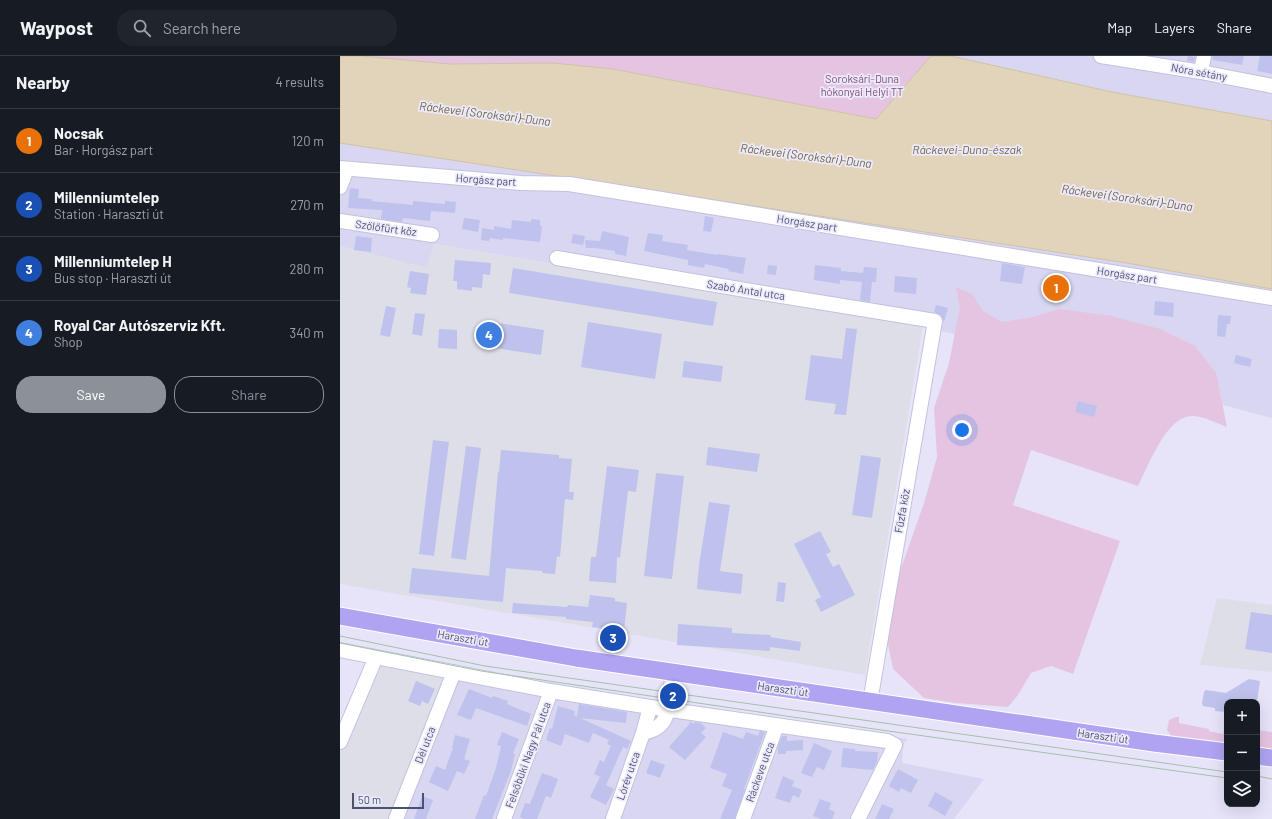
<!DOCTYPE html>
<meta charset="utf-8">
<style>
:root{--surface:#171b24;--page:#20242c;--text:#f1f3f6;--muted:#9ea1a6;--line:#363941;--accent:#8c9099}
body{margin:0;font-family:Barlow,sans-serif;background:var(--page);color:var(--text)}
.controls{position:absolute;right:12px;bottom:12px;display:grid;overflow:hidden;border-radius:8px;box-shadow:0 4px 16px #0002}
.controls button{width:36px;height:36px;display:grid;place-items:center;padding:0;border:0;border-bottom:1px solid var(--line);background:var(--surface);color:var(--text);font:20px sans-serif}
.scale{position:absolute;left:12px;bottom:10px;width:72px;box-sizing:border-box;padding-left:4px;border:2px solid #4c516f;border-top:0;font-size:11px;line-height:14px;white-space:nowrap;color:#4c516f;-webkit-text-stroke:3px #eceafd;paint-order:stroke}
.you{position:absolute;left:622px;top:374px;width:14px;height:14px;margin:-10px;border:3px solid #fff;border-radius:50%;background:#1a73e8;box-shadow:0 0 0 6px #1a73e833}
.badge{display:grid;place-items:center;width:26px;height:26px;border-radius:50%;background:var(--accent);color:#fff;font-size:13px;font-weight:700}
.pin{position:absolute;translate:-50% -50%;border:2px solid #fff;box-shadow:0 1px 4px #0006}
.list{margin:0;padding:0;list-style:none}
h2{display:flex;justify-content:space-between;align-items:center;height:52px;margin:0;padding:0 16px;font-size:17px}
h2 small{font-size:13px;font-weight:400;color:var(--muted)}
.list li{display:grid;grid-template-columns:26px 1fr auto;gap:12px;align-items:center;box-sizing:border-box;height:64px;padding:0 16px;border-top:1px solid var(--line)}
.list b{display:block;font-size:15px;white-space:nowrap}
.list p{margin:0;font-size:13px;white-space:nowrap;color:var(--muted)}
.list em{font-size:13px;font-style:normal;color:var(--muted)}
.actions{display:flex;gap:8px;padding:12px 16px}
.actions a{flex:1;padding:9px 0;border:1px solid var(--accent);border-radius:16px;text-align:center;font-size:14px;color:var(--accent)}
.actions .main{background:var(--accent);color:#fff}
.icon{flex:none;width:22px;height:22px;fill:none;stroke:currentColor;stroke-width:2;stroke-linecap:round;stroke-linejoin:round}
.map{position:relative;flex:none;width:932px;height:763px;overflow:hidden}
header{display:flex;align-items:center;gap:24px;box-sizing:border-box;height:56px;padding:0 20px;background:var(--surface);border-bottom:1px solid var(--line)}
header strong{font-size:19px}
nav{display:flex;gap:22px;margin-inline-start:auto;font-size:14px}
.search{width:280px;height:36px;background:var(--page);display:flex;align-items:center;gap:10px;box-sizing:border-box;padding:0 14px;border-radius:16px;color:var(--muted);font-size:15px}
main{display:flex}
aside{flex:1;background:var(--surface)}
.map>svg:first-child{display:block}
.residential{fill:#d9d6f2}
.industrial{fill:#dedee9}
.green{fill:#e5c4e1}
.water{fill:#e1d4bb;stroke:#d1c2a2}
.building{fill:#bec2ec}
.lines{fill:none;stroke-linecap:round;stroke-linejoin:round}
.minor-casing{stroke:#c1c2dd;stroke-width:16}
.major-casing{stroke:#fff;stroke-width:19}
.minor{stroke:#fff;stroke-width:14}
.major{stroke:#afa3f2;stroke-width:17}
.tram{stroke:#a4c1a6;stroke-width:1}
.labels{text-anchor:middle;stroke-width:3.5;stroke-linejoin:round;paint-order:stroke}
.street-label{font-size:11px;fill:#4c516f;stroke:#eceafd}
.park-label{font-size:11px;fill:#7f4c73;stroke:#eceafd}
.water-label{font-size:12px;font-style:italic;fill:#736442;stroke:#eceafd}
</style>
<header>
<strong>Waypost</strong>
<div class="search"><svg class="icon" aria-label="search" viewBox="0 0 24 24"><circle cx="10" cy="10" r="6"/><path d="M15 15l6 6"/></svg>Search here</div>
<nav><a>Map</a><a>Layers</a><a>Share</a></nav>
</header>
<main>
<aside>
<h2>Nearby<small>4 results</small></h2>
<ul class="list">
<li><span class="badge" style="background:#e8710a">1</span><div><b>Nocsak</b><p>Bar · Horgász part</p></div><em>120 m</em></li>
<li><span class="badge" style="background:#1a4fb4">2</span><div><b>Millenniumtelep</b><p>Station · Haraszti út</p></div><em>270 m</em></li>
<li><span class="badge" style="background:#1a4fb4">3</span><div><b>Millenniumtelep H</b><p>Bus stop · Haraszti út</p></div><em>280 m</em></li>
<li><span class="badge" style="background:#3f7fe0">4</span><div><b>Royal Car Autószerviz Kft.</b><p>Shop</p></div><em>340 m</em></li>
</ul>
<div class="actions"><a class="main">Save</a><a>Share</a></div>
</aside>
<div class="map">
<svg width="932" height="763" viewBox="0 0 932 763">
<rect width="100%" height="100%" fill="#e7e4fa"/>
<path class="residential" d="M611,0H932V65L772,36Z
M0,87L781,206L932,233V362L583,270L95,188L87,212L0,190Z
M107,612L359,653L568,683L564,687L562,707L644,723L614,763H48Z"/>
<path class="industrial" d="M94,188L583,270L525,619L0,528V190L87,212Z
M877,542L932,549V616L860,609Z
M36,601L107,612L48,763H0V686Z"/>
<path class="green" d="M21,0H591L536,63L273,13L213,7L110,8Z
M616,231L632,238L643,255L662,266L693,261L719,253L772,260L820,273L855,290L876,317L887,371C875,367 858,357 846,361C825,366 807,412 798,430L691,394L673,449L780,485L733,618L711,610L691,617L678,639L668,651L616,647L584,642L553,613L547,583L558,521L584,447L597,401L594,352L609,307L620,251Z
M836,661H839V667L869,673V675L883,678L885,670H887V688L832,681L827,674L829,664Z
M917,674L932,676V694L917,692Z"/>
<path class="water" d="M0,0H21L110,8L213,7L273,13L536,63L591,0H611L772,36L932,65V233L781,206L0,87Z"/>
<path class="building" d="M848,0L855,1L854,6L847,5Z
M873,0H904L902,9L873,4Z
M920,0H932V18L917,15Z
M10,132L19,133L18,142L32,143L31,145L73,149V145L105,148V145L116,146L115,157L91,155L90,165L63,162L62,166L41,163L42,154L8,152Z
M365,160L374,162L371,176L363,175Z
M124,162L140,164L138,176L122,173Z
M191,163L200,164V170H202L200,186L163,182V184L150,182L149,185L141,184L142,172L154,174V170L171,173L172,164L191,166Z
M262,175L289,181L286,200L275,198V195L255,192H246L245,184L260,185Z
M308,177L323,179L322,185L348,189L347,194L377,199V198L406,202L403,218L388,215L389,213L365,208L364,212L348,209V204L304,195Z
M233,178L245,180L243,189L231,187Z
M16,180L32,182L31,196L14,194Z
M115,204L151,207L150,219L143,218L142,232L132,231V235L117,233V225H113Z
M662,207L685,211L682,228L660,225Z
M428,209L437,210L436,219L427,218Z
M475,209L501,212V215L523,217L524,211L537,212L536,226H532L530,246L520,244L522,226L500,224V228L474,224Z
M173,212L377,246L373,270L169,237Z
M70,215L89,218L86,239L70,237L71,232L67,231Z
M555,220L577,222L576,238L554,236Z
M815,245L834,247L833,261L814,259Z
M596,249L608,252L604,266L601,259L594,256Z
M46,250L56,252L50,281L40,279Z
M75,257L85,258L82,280L72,278Z
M878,259L891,260L890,268H887L885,281L877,280Z
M248,266L322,278L315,323L241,311Z
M158,267L204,274L201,299L155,292Z
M506,272L517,273L506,359L494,358L496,348L465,344L471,299L502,303Z
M99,273L117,274V293L98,292Z
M896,299L912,303L910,311L894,307Z
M344,305L383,310L381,326L342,321Z
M738,345L757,350L754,361L735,356Z
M93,384L109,386L94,500L79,498Z
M126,390L141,392L126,504L111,502Z
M368,391L420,398L417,416L366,409Z
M161,394L219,399V402L232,403L229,436H234L233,444L225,443L220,501L217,500L215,518L202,517V515L166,512L163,546L69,537L72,512L149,520L158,416H159Z
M521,399L541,402L532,462L512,459Z
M267,410L299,414L296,436L288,435L280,502L277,501L276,527L249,525L251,501H256Z
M316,417L344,420L332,523L304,520Z
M369,446L390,449L380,515L403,518L401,538L357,533L359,509Z
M480,475L491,496L486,498L493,511L499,508L515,539L481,556L475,544L481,541L454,488Z
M438,526L446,527L444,546L436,545Z
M250,539L275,542V545L287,547L284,575L252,571L253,566L226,563V561L172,557L173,547L227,551L228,549L248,551Z
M911,556L932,559V597L905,593Z
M338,568L392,572V577L431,579L430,581L461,586L460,595L430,591V595L337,589Z
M909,623L920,625L917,646H887L886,656L875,655V652L863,650L862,647L864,636L866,634L886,637Z
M76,625L95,633L88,648L82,645L80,650L68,645Z
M129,633L152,642L153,640L168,645L167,648L191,658L187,670L136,652L131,664L117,659Z
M239,648L287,656L286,667L240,662L291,685L287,693L283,691L266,729L274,733L266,749L250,741L260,721L254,718L260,704L264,706L271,690L267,688L269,684L253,677L249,687L225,678L221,690L206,684L210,672L212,673L218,650L235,655L234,659L237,661Z
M351,666L354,668L355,666L361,667L366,672L361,677L366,681L345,704L329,691Z
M420,675L425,676L404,733H405L395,763H380L392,734L382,730L387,718L370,712L383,676L403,683L406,676L418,680Z
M162,676L179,683L173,697L175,698L171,715L152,763H135L144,739L146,740L156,712L161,690L157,689Z
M115,679L130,683L124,703L130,705L124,718L117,715L108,735L89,726L96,710L105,714L113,692H112Z
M442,680H447V685L463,684V694L446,695V698H438V691Z
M474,687L492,695L484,714L477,711L472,721L461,717Z
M503,692L515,693V695L538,696L537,706L533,714L501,711Z
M311,704L325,709L320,722L306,717Z
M558,713L578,724L571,737L561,732L559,736L549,730Z
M202,717L218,723L211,742L206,740L197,763H184L180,761L185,747L190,748Z
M443,720L454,725L452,730L462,734L459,742L453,739L450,747L435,742Z
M595,736L613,746L605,760L588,750Z
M82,740L93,744L86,763H74Z
M480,743L491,747L489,753L495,756L492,763H481L473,760Z
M542,748L554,753L549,763H535Z"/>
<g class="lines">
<g class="minor-casing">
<path id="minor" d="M761,0L861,16L932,30
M861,16L864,0
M0,112L181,127L229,128L932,242
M0,131L7,113
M0,165L92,179
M217,202L423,237L595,265L530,646
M0,594L211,635L310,651L547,685L555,689L518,763
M303,677C314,674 322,671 326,660L333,617
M0,686L36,601
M56,763L114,616
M164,763L211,635
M273,763L303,677L310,651
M403,763L437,669"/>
</g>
<g class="major-casing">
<path id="major" d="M0,560L236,602L814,687L887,696
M917,700L932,702"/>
</g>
<use href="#minor" class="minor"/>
<use href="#major" class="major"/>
<path class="tram" d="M0,580L145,610L887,716
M0,587L141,615L541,674L887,722
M917,720L932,723"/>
</g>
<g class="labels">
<g class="street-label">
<text transform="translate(859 16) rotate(10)" y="4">Nóra sétány</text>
<text transform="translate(146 124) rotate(4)" y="4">Horgász part</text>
<text transform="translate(467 167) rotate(9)" y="4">Horgász part</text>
<text transform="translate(46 172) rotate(8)" y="4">Szőlőfürt köz</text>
<text transform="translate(787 219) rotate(9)" y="4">Horgász part</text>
<text transform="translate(406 234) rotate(9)" y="4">Szabó Antal utca</text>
<text transform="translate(562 455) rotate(-80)" y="4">Fűzfa köz</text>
<text transform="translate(123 582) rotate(10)" y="4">Haraszti út</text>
<text transform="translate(443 633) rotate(8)" y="4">Haraszti út</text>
<text transform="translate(763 680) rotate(8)" y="4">Haraszti út</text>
<text transform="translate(85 689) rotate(-69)" y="4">Dél utca</text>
<text transform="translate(188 699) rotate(-70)" y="4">Felsőbüki Nagy Pál utca</text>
<text transform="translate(420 716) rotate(-70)" y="4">Ráckeve utca</text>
<text transform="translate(288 720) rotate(-71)" y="4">Lórév utca</text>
</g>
<g class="park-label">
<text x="522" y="27">Soroksári-Duna<tspan x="522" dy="13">hókonyai Helyi TT</tspan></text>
</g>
<g class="water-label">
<text transform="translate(145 58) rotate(7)" y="4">Ráckevei (Soroksári)-Duna</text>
<text x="627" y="98">Ráckevei-Duna-észak</text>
<text transform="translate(466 100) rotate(7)" y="4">Ráckevei (Soroksári)-Duna</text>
<text transform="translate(787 142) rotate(8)" y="4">Ráckevei (Soroksári)-Duna</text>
</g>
</g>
</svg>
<div class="controls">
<button>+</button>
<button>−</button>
<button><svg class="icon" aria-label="layers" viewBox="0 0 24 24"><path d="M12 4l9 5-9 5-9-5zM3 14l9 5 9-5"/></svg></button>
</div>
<div class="scale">50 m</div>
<div class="you"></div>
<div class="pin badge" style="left:716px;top:232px;background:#e8710a">1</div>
<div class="pin badge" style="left:333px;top:640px;background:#1a4fb4">2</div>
<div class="pin badge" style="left:273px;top:582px;background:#1a4fb4">3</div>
<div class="pin badge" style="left:149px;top:279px;background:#3f7fe0">4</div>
</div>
</main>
